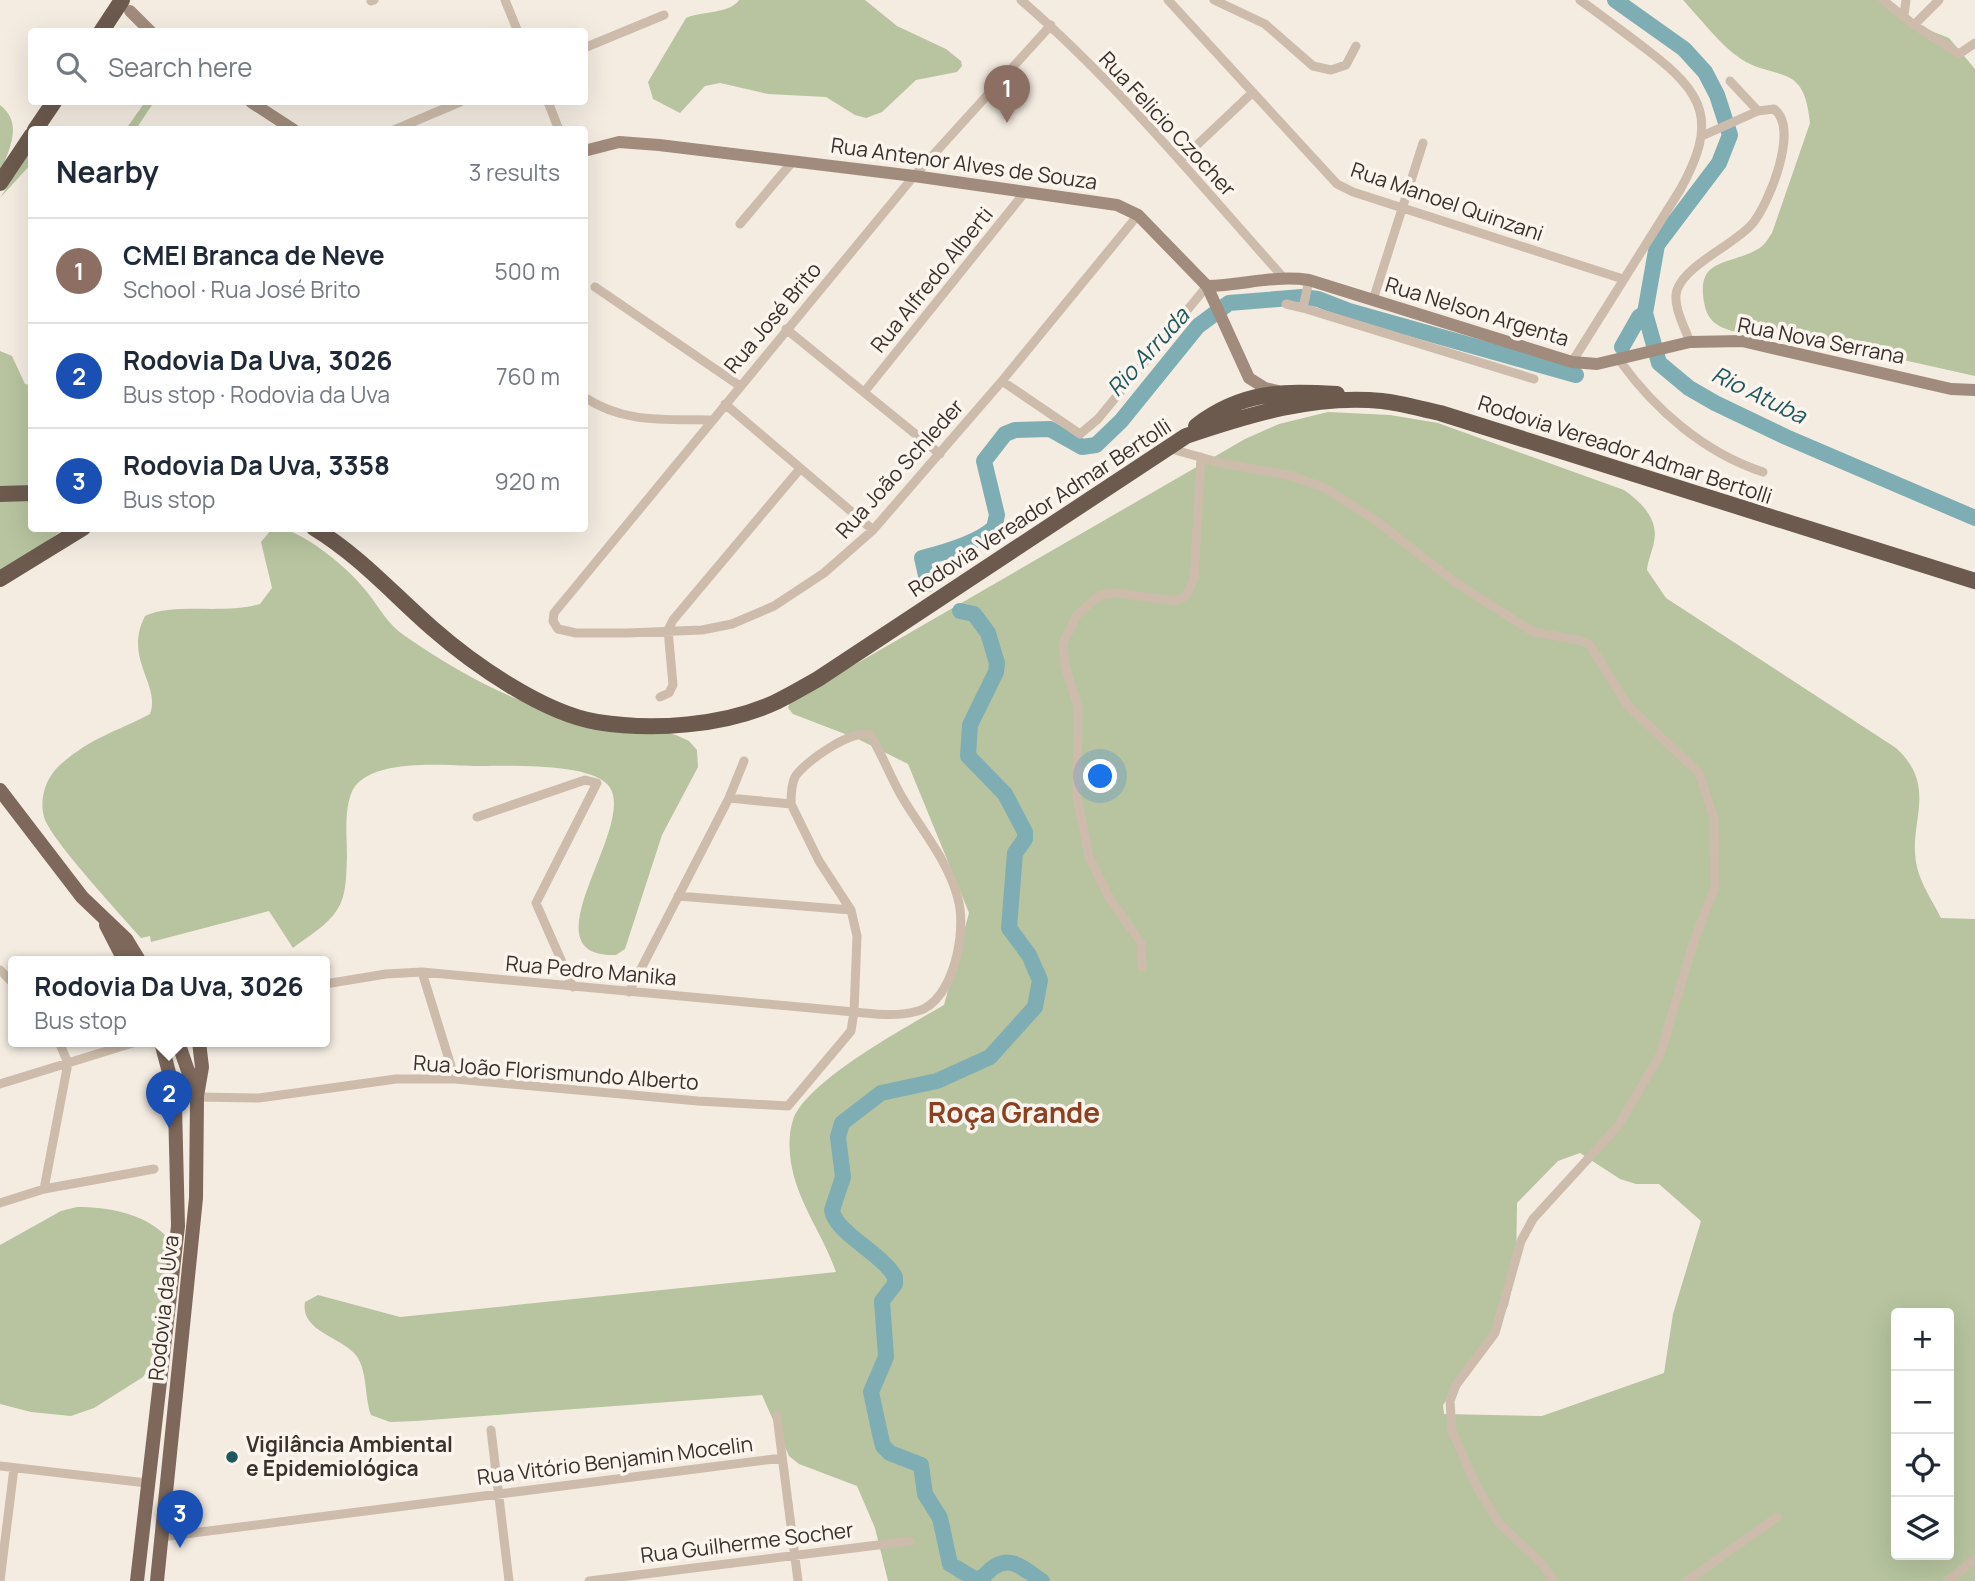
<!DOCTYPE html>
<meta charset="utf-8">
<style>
:root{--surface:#fff;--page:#f2f2f3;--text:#1f2937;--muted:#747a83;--line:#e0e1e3;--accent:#1e585f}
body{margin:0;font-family:Manrope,sans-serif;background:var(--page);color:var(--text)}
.controls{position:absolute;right:21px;bottom:21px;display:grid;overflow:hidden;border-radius:7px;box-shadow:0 7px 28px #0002}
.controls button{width:63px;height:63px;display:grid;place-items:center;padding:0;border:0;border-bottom:2px solid var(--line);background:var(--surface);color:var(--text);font:35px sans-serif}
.you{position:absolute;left:1101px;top:777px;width:24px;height:24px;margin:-18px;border:5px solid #fff;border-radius:50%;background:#1a73e8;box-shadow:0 0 0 10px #1a73e833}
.badge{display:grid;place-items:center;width:46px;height:46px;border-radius:50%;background:var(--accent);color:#fff;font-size:23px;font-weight:700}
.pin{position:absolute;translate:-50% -58px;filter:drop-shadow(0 2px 4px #0008)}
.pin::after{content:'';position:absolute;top:37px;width:24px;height:21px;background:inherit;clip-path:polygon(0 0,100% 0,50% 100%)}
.popup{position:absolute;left:8px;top:956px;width:322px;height:91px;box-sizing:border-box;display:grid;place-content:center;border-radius:7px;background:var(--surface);filter:drop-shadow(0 2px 5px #0005);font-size:23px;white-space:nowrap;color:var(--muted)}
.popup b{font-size:26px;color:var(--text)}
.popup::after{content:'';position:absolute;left:50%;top:100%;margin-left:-14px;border:14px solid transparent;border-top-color:var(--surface)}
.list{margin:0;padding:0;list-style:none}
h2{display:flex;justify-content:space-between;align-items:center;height:91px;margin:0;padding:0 28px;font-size:30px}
h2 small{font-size:23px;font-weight:400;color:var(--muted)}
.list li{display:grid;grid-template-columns:46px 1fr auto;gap:21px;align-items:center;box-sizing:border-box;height:105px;padding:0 28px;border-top:2px solid var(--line)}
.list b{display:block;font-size:26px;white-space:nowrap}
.list p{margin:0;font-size:23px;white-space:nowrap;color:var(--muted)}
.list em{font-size:23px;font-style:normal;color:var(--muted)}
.icon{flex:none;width:38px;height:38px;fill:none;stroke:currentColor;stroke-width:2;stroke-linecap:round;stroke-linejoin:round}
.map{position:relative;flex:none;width:1975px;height:1581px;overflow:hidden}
.search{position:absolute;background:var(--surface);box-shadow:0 7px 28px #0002;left:28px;top:28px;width:560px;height:77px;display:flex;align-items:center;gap:18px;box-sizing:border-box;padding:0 24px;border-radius:7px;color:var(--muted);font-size:26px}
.panel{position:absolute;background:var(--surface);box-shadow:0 7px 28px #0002;left:28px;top:126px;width:560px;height:406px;border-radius:7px}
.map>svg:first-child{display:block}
.green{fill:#b7c49f;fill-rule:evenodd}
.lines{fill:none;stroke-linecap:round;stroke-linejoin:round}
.river{stroke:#7eaeb3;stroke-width:16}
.minor{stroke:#cdbcab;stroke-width:9}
.secondary{stroke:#a18b7c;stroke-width:12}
.primary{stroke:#7d685b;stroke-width:14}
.trunk{stroke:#6c5a4e;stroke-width:16}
.poi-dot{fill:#1e585f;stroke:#fbf5ee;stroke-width:2.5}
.labels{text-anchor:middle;stroke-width:7;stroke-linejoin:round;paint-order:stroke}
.street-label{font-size:21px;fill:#3b302b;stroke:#fbf5ee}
.poi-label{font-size:21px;font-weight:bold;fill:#3b302b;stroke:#fbf5ee;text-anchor:start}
.water-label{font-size:23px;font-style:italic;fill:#1e585f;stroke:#fbf5ee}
.district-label{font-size:28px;font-weight:bold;fill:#8d3f21;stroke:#fbf5ee}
</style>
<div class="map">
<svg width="1975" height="1581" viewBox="0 0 1975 1581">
<rect width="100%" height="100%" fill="#f4ece1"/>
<path class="green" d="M739,0H865L897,26L946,49L961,61L962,66L957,72L916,80L882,112L866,118L855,115L826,97L768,94L720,83L705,86L680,113L653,99L648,82L686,18C701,11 730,14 739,0Z
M1683,0H1884L1926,29L1949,38L1975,69V376L1845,347L1732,331C1716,326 1707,320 1704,302C1696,257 1729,266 1758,249C1764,246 1768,239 1772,233L1810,123C1804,61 1778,82 1741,59C1719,44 1701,19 1683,0Z
M145,102H154L136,129H126Z
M0,105C24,123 9,150 0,173Z
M31,150V164L0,198Z
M0,351L12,356L25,384L32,386L31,485L0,487Z
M1328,412L1390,415L1438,423L1624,490C1641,502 1659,519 1654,542C1652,552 1648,560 1647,570L1666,598L1896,748C1942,790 1903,827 1919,874C1924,889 1934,904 1941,918L1975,919V1581H888L875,1528L857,1486L799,1464L789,1456L762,1395L416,1421L390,1422L371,1415C364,1397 368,1367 354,1353C338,1336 300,1330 305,1302L318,1295L400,1317L836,1272C824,1237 799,1204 792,1168C789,1153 788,1135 793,1120C806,1081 908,1026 944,1005L969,913L908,764L858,739L793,714L788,708L790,702L1245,439L1279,424ZM1580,1153L1620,1179L1636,1184H1659L1701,1221L1673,1314L1664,1373L1542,1416L1444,1414L1443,1405L1508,1306L1516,1269L1517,1203L1558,1161ZM1896,1313H1949V1555H1896Z
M31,496L32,528L64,529L0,574V498Z
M283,529C310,536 350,570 367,592C380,608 387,624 405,636C456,671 515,705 577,718C610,725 644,726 676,735L689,741L697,750L698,767L662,835L625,949L616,955C521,958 641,823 608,785C588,762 504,766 473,766C441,765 364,758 351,794C344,813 347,838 347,858C346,875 347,895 337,910C327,926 308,936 293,948L269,911L151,942L150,936L141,938C122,916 50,839 44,817C39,798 46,777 61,764C92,737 116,732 150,714C161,684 123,659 145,616C176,602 223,615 260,604L272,588L261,542L271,530Z
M77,1207C107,1207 143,1213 165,1235L169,1254L159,1335L155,1357L143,1377L94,1408L71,1416L31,1412L0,1404V1245L61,1211Z"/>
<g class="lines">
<path class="river" d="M1615,0L1684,49L1705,72L1717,95L1730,135L1719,163L1657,245L1645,313L1659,363L1689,388L1715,403L1786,437L1975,518
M1622,347L1639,317L1645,313
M928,584L922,558C942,553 976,544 994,528L997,515L984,461L1005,434L1015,430L1050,429L1082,447L1096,445L1121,421L1198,326L1229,303L1302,297L1318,299L1349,311L1576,375
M960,611L974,614L988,633L997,663L996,672L970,725L968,756L1005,794L1025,832V839L1015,853L1009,928L1029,955L1040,980L1035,1007L990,1057L937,1081L881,1093L842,1123L838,1137L843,1177L832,1210C835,1233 882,1253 895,1277V1284L882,1301L886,1357L871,1392L880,1434L883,1446L890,1453L921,1465L925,1494L940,1518L950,1564L975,1579C986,1578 986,1572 994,1567C1012,1554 1027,1572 1042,1581"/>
<path class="minor" d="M505,0L518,32
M1021,0C1116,82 1198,182 1282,276
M1168,0L1337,184L1353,192L1623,279
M1214,0L1265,24L1313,66L1331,70L1346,65L1356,46
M1883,0L1914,25L1959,54L1975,43
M371,1L374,0
M1904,15L1906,0
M1051,25L914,176L554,613L553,621L558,629L576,633H627L702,630L732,624L774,606L824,573L873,530L1002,381L1138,215
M1914,25L1939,0
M584,48L664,15
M1730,81L1758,111
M548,102L559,130
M394,130L460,102
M1180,161L1253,92
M740,224L793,161
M595,287L740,386
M1373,300L1423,143
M1286,304L1303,308L1309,280
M1303,308L1534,379
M786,329L940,454
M1690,342C1685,328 1672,305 1677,290C1686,264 1736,244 1753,223C1769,203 1800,128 1774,109L1758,111L1702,136
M1620,361C1655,410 1705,453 1763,472
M1572,362L1680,190C1718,122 1706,94 1646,49C1624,32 1602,16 1580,0
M1002,381L1080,434L1098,419L1207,286
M865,391L1025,192
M584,397C625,424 665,419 712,420
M725,404L873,530
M1168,448L1221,463L1292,476L1325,488L1375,520L1455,582L1533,632L1579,640L1590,645L1628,706L1699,773L1714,818L1715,886L1693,944L1660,1055L1618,1126L1533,1219L1521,1241L1495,1333L1456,1385L1450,1401L1452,1431L1477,1487L1498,1522L1542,1564L1554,1581
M660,697L669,693L673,685L668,630L673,620L799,470
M477,817L585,780L597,783L536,903L573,987
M678,896L851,910
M1142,967L1141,943L1109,897L1089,857L1077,797L1078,707L1065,666L1063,643L1077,615L1100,595L1116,593L1176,601L1186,596L1194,579L1201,457
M0,970L13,983
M422,972L455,1079
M325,984L386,974L422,972L854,1012L857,936L851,910L819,861L791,804
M629,992L729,798L744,761
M0,1084L136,1042
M197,1097L259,1098L396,1079H455L698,1101L788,1106L851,1031L854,1012C876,1014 897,1017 918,1011C954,1001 967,930 958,899C949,862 921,829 902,797C890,777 883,755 870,735C853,728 804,762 795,777C791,785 791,795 791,804L729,798
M44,1189L68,1063L59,1042
M0,1203L44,1189L154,1169
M777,1416L798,1581
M491,1430L509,1581
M0,1466L147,1483
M161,1537L782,1458
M0,1581L14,1468
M589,1581L910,1541
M1687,1581L1777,1517
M1947,1581L1975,1559"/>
<path class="secondary" d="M130,11L151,32
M251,102L294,130
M584,151L619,142L659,145L914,176L1117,205L1138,215L1207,286L1249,378L1265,388L1278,391
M1207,286C1244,285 1273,275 1309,280L1572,362L1597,364L1690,342L1742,341L1951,389L1975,390"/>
<path class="primary" d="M0,790L82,897L126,939L140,962
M106,925L125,962
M197,1096L202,1067L199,1042
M137,1581L178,1226L175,1107L172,1084L161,1042
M157,1581L196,1198L197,1097L178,1042"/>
<path class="trunk" d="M101,32L122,0
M35,130L54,102
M0,183L32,135
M1196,426C1242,391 1282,391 1337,394
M0,494L32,493
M314,528C361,557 391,592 432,628C473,664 543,713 597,722C653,731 724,726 776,702C790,695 804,687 818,679L1186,436C1248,415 1315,394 1382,401C1401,403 1421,409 1440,413L1975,581
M0,579L83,528"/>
</g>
<circle class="poi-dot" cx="232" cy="1457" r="7"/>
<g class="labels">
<g class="street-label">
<text transform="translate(1167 124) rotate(47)" y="7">Rua Felicio Czocher</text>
<text transform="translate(964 164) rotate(8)" y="7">Rua Antenor Alves de Souza</text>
<text transform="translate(1447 202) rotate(19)" y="7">Rua Manoel Quinzani</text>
<text transform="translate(932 280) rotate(-51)" y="7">Rua Alfredo Alberti</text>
<text transform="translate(1477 312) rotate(17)" y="7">Rua Nelson Argenta</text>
<text transform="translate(773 318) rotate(-50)" y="7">Rua José Brito</text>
<text transform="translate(1821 341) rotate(11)" y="7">Rua Nova Serrana</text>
<text transform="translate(1625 450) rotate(18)" y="7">Rodovia Vereador Admar Bertolli</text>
<text transform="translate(900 469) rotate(-48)" y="7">Rua João Schleder</text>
<text transform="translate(1040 508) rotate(-33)" y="7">Rodovia Vereador Admar Bertolli</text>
<text transform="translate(591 971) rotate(5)" y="7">Rua Pedro Manika</text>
<text transform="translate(556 1073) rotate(4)" y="7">Rua João Florismundo Alberto</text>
<text transform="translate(164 1308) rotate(-84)" y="7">Rodovia da Uva</text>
<text transform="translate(615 1461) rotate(-7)" y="7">Rua Vitório Benjamin Mocelin</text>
<text transform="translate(747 1543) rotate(-7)" y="7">Rua Guilherme Socher</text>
</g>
<g class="poi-label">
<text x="246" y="1452">Vigilância Ambiental<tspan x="246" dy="24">e Epidemiológica</tspan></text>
</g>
<g class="water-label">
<text transform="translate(1148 352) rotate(-48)" y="8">Rio Arruda</text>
<text transform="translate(1759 395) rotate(26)" y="8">Rio Atuba</text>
</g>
<g class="district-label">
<text x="1014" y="1123">Roça Grande</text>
</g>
</g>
</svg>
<div class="controls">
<button>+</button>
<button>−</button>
<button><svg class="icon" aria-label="locate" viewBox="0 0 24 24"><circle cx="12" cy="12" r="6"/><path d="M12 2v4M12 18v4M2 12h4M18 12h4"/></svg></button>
<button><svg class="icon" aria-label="layers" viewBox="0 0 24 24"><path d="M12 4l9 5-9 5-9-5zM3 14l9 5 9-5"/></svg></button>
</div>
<div class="you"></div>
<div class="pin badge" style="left:1007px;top:123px;background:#8d6e63">1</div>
<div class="pin badge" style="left:169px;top:1128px;background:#1a4fb4">2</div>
<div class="popup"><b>Rodovia Da Uva, 3026</b>Bus stop</div>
<div class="pin badge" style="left:180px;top:1548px;background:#1a4fb4">3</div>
<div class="search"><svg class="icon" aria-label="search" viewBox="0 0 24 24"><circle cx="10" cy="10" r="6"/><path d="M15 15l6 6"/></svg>Search here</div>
<section class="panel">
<h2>Nearby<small>3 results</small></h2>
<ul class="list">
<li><span class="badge" style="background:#8d6e63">1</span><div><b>CMEI Branca de Neve</b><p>School · Rua José Brito</p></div><em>500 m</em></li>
<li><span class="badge" style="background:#1a4fb4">2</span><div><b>Rodovia Da Uva, 3026</b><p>Bus stop · Rodovia da Uva</p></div><em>760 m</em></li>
<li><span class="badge" style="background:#1a4fb4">3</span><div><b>Rodovia Da Uva, 3358</b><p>Bus stop</p></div><em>920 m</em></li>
</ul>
</section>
</div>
